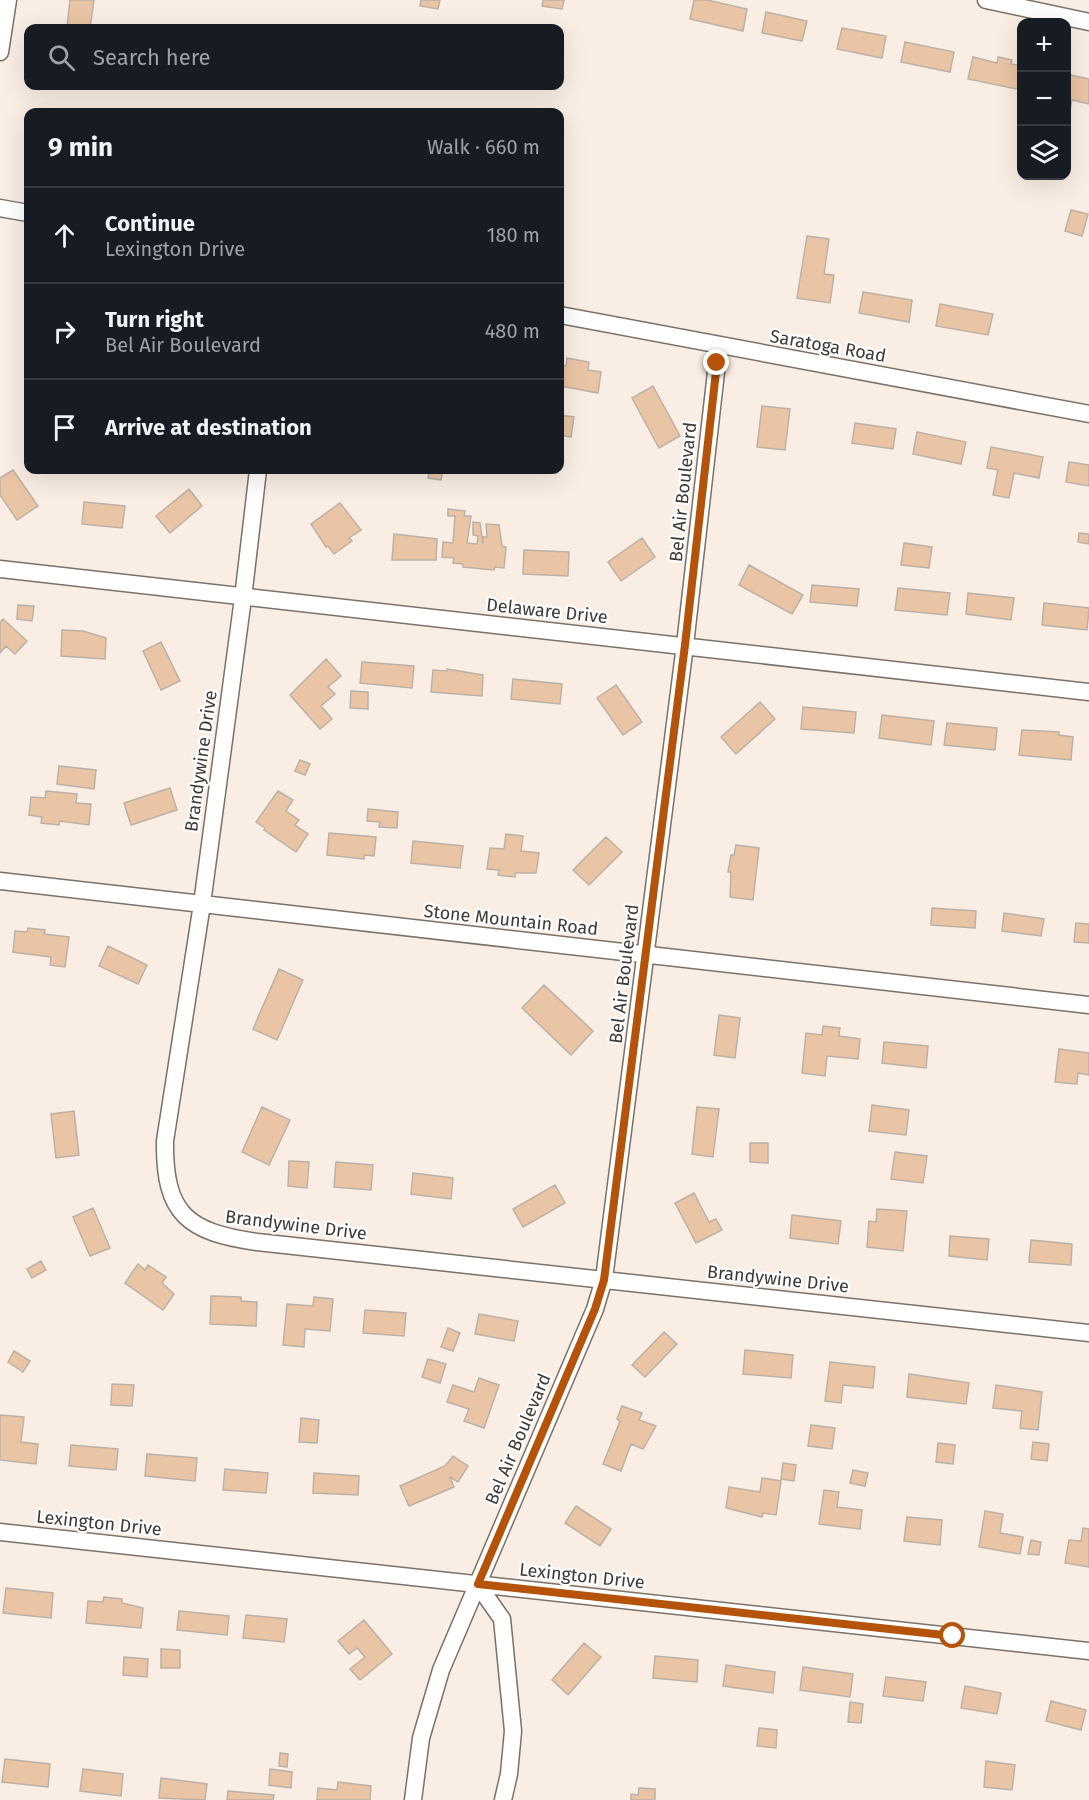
<!DOCTYPE html>
<meta charset="utf-8">
<style>
:root{--surface:#171b24;--page:#20242c;--text:#f1f3f6;--muted:#9ea1a6;--line:#363941}
body{margin:0;font-family:"Fira Sans",sans-serif;background:var(--page);color:var(--text)}
.controls{position:absolute;right:18px;top:18px;display:grid;overflow:hidden;border-radius:12px;box-shadow:0 6px 24px #0002}
.controls button{width:54px;height:54px;display:grid;place-items:center;padding:0;border:0;border-bottom:2px solid var(--line);background:var(--surface);color:var(--text);font:30px sans-serif}
.stop{position:absolute;width:18px;height:18px;margin:-14px;border:4px solid #b45309;border-radius:50%;background:#fff}
.stop.end{background:#b45309;border-color:#fff;box-shadow:0 2px 6px #0008}
.list{margin:0;padding:0;list-style:none}
h2{display:flex;justify-content:space-between;align-items:center;height:78px;margin:0;padding:0 24px;font-size:26px}
h2 small{font-size:20px;font-weight:400;color:var(--muted)}
.list li{display:grid;grid-template-columns:39px 1fr auto;gap:18px;align-items:center;box-sizing:border-box;height:96px;padding:0 24px;border-top:2px solid var(--line)}
.list b{display:block;font-size:22px;white-space:nowrap}
.list p{margin:0;font-size:20px;white-space:nowrap;color:var(--muted)}
.list em{font-size:20px;font-style:normal;color:var(--muted)}
.icon{flex:none;width:33px;height:33px;fill:none;stroke:currentColor;stroke-width:2;stroke-linecap:round;stroke-linejoin:round}
.map{position:relative;flex:none;width:1089px;height:1800px;overflow:hidden}
.search{position:absolute;background:var(--surface);box-shadow:0 6px 24px #0002;left:24px;top:24px;width:540px;height:66px;display:flex;align-items:center;gap:15px;box-sizing:border-box;padding:0 21px;border-radius:12px;color:var(--muted);font-size:22px}
.panel{position:absolute;background:var(--surface);box-shadow:0 6px 24px #0002;left:24px;top:108px;width:540px;height:366px;border-radius:12px}
.map>svg:first-child{display:block}
.building{fill:#eac5a5;stroke:#bcb1a7;stroke-width:1.5}
.lines{fill:none;stroke-linecap:round;stroke-linejoin:round}
.street-casing{stroke:#7b7168;stroke-width:19}
.street{stroke:#fff;stroke-width:16}
.route{stroke:#b45309;stroke-width:8}
.labels{text-anchor:middle;stroke-width:4.5;stroke-linejoin:round;paint-order:stroke}
.street-label{font-size:18px;fill:#3e3a36;stroke:#fefefe}
</style>
<div class="map">
<svg width="1089" height="1800" viewBox="0 0 1089 1800">
<rect width="100%" height="100%" fill="#faeee4"/>
<path class="building" d="M70,0H94L90,28L67,27Z
M421,0H440L438,9L420,6Z
M543,0H564L562,9L542,6Z
M694,0H707L747,9L743,31L690,19Z
M766,12L807,21L802,41L762,33Z
M842,28L886,36L882,58L837,49Z
M905,42L954,52L950,72L901,62Z
M973,57L997,63L998,57L1012,60L1011,64L1022,66V90L968,79Z
M1066,74L1089,79V104L1072,100L1069,115H1066Z
M1071,210L1088,214L1082,236L1065,231Z
M807,236L829,239L824,274L834,275L830,303L797,298Z
M863,292L912,300L909,322L859,313Z
M940,304L993,314L988,335L936,326Z
M567,358L589,362L588,370L601,372L598,393L560,386V365L566,366Z
M653,386L680,436L659,448L632,398Z
M762,406L790,409L785,450L757,447Z
M560,415L574,417L571,437L560,435Z
M855,423L896,429L893,449L852,443Z
M917,432L966,442L961,464L913,454Z
M991,447L1043,457L1039,478L1014,473L1009,498L993,495L998,470L987,468Z
M1069,462L1089,465V486L1066,482Z
M13,470L38,506L17,520L0,495V478Z
M429,470H443L441,480L428,478Z
M189,489L202,506L170,533L156,516Z
M84,502L125,506L122,528L82,524Z
M340,503L361,530L349,538L352,541L334,554L328,546L326,547L311,524Z
M448,509L465,511L464,516H471L467,543L477,544L478,536L473,535V522L480,523L483,544V537H487L486,524L499,525L502,546L506,547L504,568L495,567L494,570L463,567V564L453,563L454,558L442,557L443,542L453,543L455,516H448Z
M1079,533L1089,534V544L1078,542Z
M394,534L437,539L436,560H392Z
M642,538L655,557L621,581L608,562Z
M904,543L932,547L929,568L901,565Z
M524,550L569,552L568,576L523,574Z
M749,565L803,595L792,614L739,585Z
M812,585L859,589L857,606L810,602Z
M898,588L950,593L947,615L895,610Z
M968,593L1014,598L1011,620L966,614Z
M1044,603L1089,608L1087,630L1042,625Z
M18,605L34,606L32,621L17,619Z
M3,619L27,641L15,654L6,646L0,653V622Z
M62,630L83,631L106,638L105,659L61,656Z
M161,642L180,681L161,690L143,651Z
M326,659L341,676L328,687L335,694L321,706L332,719L320,729L290,695Z
M362,662L414,666L412,688L360,683Z
M447,669L483,675L482,696L431,692L433,670L447,671Z
M513,679L562,684L560,704L511,699Z
M616,685L642,722L623,735L597,698Z
M351,691L368,692V709L350,708Z
M760,702L775,719L736,754L721,737Z
M803,707L856,712L854,733L801,729Z
M882,715L934,721L931,745L879,738Z
M947,723L997,728L995,750L944,745Z
M1022,730L1059,732V735L1073,737L1071,760L1019,755Z
M300,760L310,764L305,775L295,771Z
M59,766L96,770L94,789L57,784Z
M170,788L177,810L131,825L124,803Z
M46,791L77,794L76,803L91,804L89,825L60,821L59,825L41,823L42,817L29,815L31,797L45,798Z
M278,791L293,800L286,811L299,820L295,825L308,834L296,852L264,830L265,828L256,822Z
M368,809L398,812L397,828L379,827L380,822L367,821Z
M329,833L376,837L374,856L364,855V859L327,855Z
M506,834L523,836L521,851L539,853L536,873H515V877L498,875L499,870L487,869L490,848L504,849Z
M606,837L622,852L589,885L573,870Z
M413,841L463,846L460,868L411,863Z
M736,845L759,848L753,900L730,897L731,872H728L731,855H734Z
M932,908L976,911L975,928L931,925Z
M1004,913L1044,919L1041,936L1002,931Z
M1076,923L1089,924V943L1074,942Z
M28,928L45,930L44,934L69,937L65,967L50,965L51,957L13,952L15,931L27,932Z
M108,946L147,965L138,984L99,966Z
M279,969L303,980L277,1040L253,1029Z
M544,985L593,1031L571,1055L522,1008Z
M719,1015L740,1018L735,1058L714,1055Z
M823,1026L840,1028L839,1036L860,1039L858,1059L827,1056L825,1076L802,1073L806,1033L822,1035Z
M884,1042L928,1046L926,1068L882,1063Z
M1059,1049L1089,1053V1075L1078,1073L1077,1084L1055,1082Z
M872,1105L909,1110L906,1135L869,1131Z
M262,1107L290,1120L269,1165L242,1152Z
M697,1107L719,1109L713,1157L692,1154Z
M74,1111L79,1155L56,1158L51,1114Z
M750,1143H768V1163L750,1162Z
M895,1152L927,1156L923,1183L891,1179Z
M289,1161L309,1162L307,1188L288,1186Z
M336,1162L373,1165L371,1190L334,1187Z
M413,1173L453,1178L451,1199L411,1194Z
M555,1185L565,1203L523,1227L513,1209Z
M694,1193L709,1222L716,1219L722,1230L696,1243L675,1203Z
M93,1208L110,1248L90,1256L73,1217Z
M877,1209L907,1211L903,1251L867,1247L869,1221L876,1222Z
M792,1215L841,1221L838,1244L790,1238Z
M950,1236L989,1239L987,1260L949,1256Z
M1031,1240L1072,1244L1071,1265L1029,1262Z
M41,1261L46,1270L32,1278L27,1269Z
M138,1264L145,1270L148,1265L166,1277L162,1283L174,1294L163,1310L125,1283Z
M211,1296L241,1297V1301L257,1302L256,1326L210,1324Z
M314,1297L333,1299L330,1331L305,1329L304,1347L283,1345L287,1304L313,1306Z
M365,1310L406,1313L404,1336L363,1333Z
M479,1314L518,1321L514,1341L475,1334Z
M448,1328L460,1333L453,1351L441,1347Z
M664,1332L677,1344L645,1377L632,1365Z
M745,1350L793,1355L791,1378L743,1374Z
M14,1351L30,1361L23,1372L8,1362Z
M428,1359L446,1364L440,1383L422,1377Z
M830,1362L875,1367L873,1388L843,1385L841,1403L825,1401Z
M909,1374L969,1383L966,1404L907,1397Z
M479,1378L499,1385L484,1428L464,1421L469,1409L447,1402L453,1385L474,1392Z
M112,1384L134,1385L132,1406L111,1405Z
M996,1385L1042,1392L1038,1430L1020,1428L1022,1411L993,1408Z
M622,1406L642,1413L639,1420L656,1426L643,1449L631,1444L621,1471L603,1464L620,1421L617,1419Z
M0,1415L24,1417L21,1442L38,1444L36,1464L0,1460Z
M301,1418L319,1420L317,1443L299,1442Z
M811,1425L835,1428L832,1449L808,1446Z
M1033,1442L1049,1444L1047,1461L1031,1459Z
M938,1443L955,1445L953,1464L936,1462Z
M71,1445L118,1449L116,1470L69,1466Z
M147,1454L197,1458L195,1481L145,1476Z
M453,1456L468,1466L458,1482L450,1477L454,1487L409,1506L400,1486L445,1466Z
M783,1463L796,1465L794,1481L781,1479Z
M225,1469L268,1473L266,1493L223,1490Z
M853,1470L868,1473L865,1486L850,1483Z
M314,1473L359,1476L358,1495L313,1493Z
M762,1478L781,1481L776,1515L763,1513L762,1517L726,1508L729,1487L760,1492Z
M824,1490L839,1492L837,1507L862,1510L860,1529L819,1524Z
M576,1506L611,1529L600,1546L565,1523Z
M985,1511L1003,1514L1000,1533L1023,1537L1020,1554L979,1547Z
M907,1517L942,1520L940,1545L904,1541Z
M1083,1528L1089,1529V1567L1065,1563L1069,1540L1081,1541Z
M1031,1540L1041,1542L1039,1555L1028,1554Z
M6,1588L53,1593L51,1618L3,1613Z
M104,1597L122,1599V1603L143,1608L141,1628L86,1623L88,1601L103,1602Z
M179,1611L229,1616L227,1635L177,1630Z
M246,1615L287,1619L284,1642L243,1638Z
M364,1620L392,1654L360,1680L350,1669L365,1657L357,1648L349,1654L338,1641Z
M584,1643L601,1657L568,1695L552,1680Z
M161,1649L180,1650V1668H161Z
M655,1656L698,1660L697,1682L653,1678Z
M124,1657L148,1659L147,1677L123,1675Z
M726,1665L775,1672L773,1693L723,1686Z
M803,1667L853,1674L850,1697L800,1690Z
M886,1677L926,1682L923,1701L883,1696Z
M965,1686L1001,1693L997,1714L961,1708Z
M1051,1701L1086,1710L1081,1730L1046,1721Z
M850,1702L863,1704L861,1723L848,1722Z
M759,1728L777,1730L776,1748L757,1746Z
M280,1753L288,1754L287,1767L279,1766Z
M5,1759L50,1764L48,1787L2,1782Z
M986,1761L1015,1765L1012,1790L984,1787Z
M83,1769L123,1774L121,1796L80,1791Z
M270,1769L292,1772L291,1788L269,1785Z
M161,1778L207,1784L205,1800L159,1798Z
M338,1782L371,1786L370,1800H317L318,1788L337,1790Z
M639,1788L655,1789V1800H631V1794L638,1795Z
M228,1791L274,1795L273,1800H227Z"/>
<g class="lines">
<g class="street-casing">
<path id="street" d="M986,0L1089,22
M0,52L8,0
M0,208L28,213
M560,315L1089,414
M258,470L243,598L202,904L165,1141C164,1215 188,1232 257,1242L1089,1333
M0,569L1089,692
M0,881L1089,1005
M0,1532L1089,1651
M478,1585L502,1619L513,1731L509,1774L503,1800
M413,1800L421,1738L441,1670L595,1309L604,1279L685,645L719,346"/>
</g>
<use href="#street" class="street"/>
</g>
<g class="lines">
<path class="route" d="M717,363L685,645L604,1280L595,1309L478,1584L953,1636"/>
</g>
<g class="labels">
<g class="street-label">
<text transform="translate(828 346) rotate(10)" y="6">Saratoga Road</text>
<text transform="translate(683 492) rotate(-84)" y="6">Bel Air Boulevard</text>
<text transform="translate(547 611) rotate(6)" y="6">Delaware Drive</text>
<text transform="translate(201 761) rotate(-82)" y="6">Brandywine Drive</text>
<text transform="translate(511 920) rotate(6)" y="6">Stone Mountain Road</text>
<text transform="translate(624 974) rotate(-83)" y="6">Bel Air Boulevard</text>
<text transform="translate(296 1225) rotate(7)" y="6">Brandywine Drive</text>
<text transform="translate(778 1279) rotate(6)" y="6">Brandywine Drive</text>
<text transform="translate(518 1439) rotate(-67)" y="6">Bel Air Boulevard</text>
<text transform="translate(99 1523) rotate(6)" y="6">Lexington Drive</text>
<text transform="translate(582 1576) rotate(6)" y="6">Lexington Drive</text>
</g>
</g>
</svg>
<div class="controls">
<button>+</button>
<button>−</button>
<button><svg class="icon" aria-label="layers" viewBox="0 0 24 24"><path d="M12 4l9 5-9 5-9-5zM3 14l9 5 9-5"/></svg></button>
</div>
<div class="stop" style="left:953px;top:1636px"></div>
<div class="stop end" style="left:717px;top:363px"></div>
<div class="search"><svg class="icon" aria-label="search" viewBox="0 0 24 24"><circle cx="10" cy="10" r="6"/><path d="M15 15l6 6"/></svg>Search here</div>
<section class="panel">
<h2>9 min<small>Walk · 660 m</small></h2>
<ul class="list">
<li><svg class="icon" aria-label="ahead" viewBox="0 0 24 24"><path d="M12 20V5M6 11l6-6 6 6"/></svg><div><b>Continue</b><p>Lexington Drive</p></div><em>180 m</em></li>
<li><svg class="icon" aria-label="right" viewBox="0 0 24 24"><path d="M7 20v-9h11M14 6l5 5-5 5"/></svg><div><b>Turn right</b><p>Bel Air Boulevard</p></div><em>480 m</em></li>
<li><svg class="icon" aria-label="arrive" viewBox="0 0 24 24"><path d="M6 21V4h12l-3 4 3 4H6"/></svg><div><b>Arrive at destination</b></div></li>
</ul>
</section>
</div>
